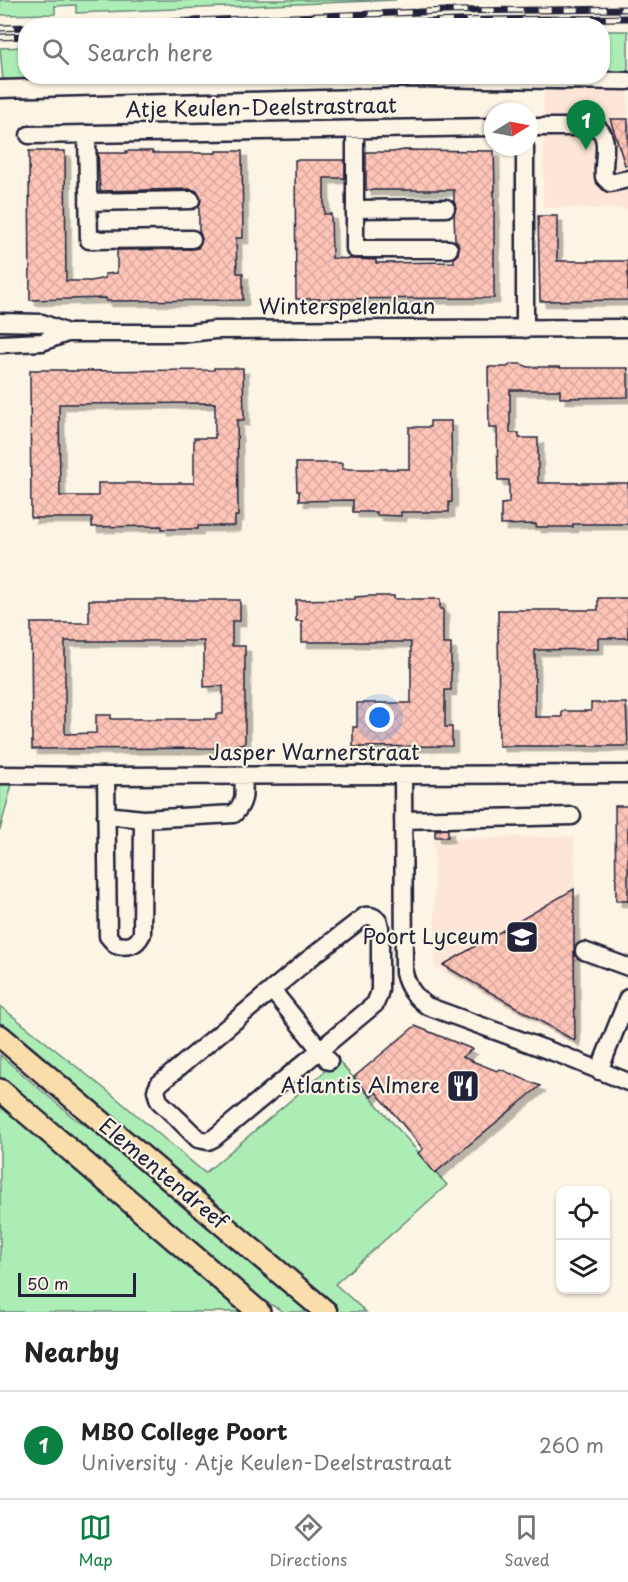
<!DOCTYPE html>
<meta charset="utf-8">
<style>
:root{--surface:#fff;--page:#f2f2f2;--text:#222;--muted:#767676;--line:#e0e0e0;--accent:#0b8043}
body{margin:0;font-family:"Playpen Sans",sans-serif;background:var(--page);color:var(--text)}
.controls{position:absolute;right:18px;bottom:18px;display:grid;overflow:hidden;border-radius:12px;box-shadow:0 2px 4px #0004}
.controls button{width:54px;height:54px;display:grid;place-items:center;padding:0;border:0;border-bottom:2px solid var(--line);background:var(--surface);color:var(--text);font:30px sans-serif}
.compass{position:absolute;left:484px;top:102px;width:54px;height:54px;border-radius:50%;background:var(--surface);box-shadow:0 2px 4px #0004;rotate:80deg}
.scale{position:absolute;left:18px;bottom:15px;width:118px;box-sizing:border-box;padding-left:6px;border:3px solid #22223b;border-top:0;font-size:16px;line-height:21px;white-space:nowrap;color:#22223b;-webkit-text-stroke:4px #fcf5e5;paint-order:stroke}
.you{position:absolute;left:380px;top:718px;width:21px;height:21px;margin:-15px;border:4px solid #fff;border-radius:50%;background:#1a73e8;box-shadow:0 0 0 9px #1a73e833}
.badge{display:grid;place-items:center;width:39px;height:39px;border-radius:50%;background:var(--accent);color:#fff;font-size:20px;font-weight:700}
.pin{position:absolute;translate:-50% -50px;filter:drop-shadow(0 2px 3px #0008)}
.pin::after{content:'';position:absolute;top:32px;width:21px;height:18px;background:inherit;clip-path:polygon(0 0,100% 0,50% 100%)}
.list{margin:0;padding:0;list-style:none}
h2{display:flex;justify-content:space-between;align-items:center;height:78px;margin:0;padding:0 24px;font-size:26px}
h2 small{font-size:20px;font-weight:400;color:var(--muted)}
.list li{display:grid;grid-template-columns:39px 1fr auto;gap:18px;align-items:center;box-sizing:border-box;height:108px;padding:0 24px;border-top:2px solid var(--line)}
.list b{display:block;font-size:22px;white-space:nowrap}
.list p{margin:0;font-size:20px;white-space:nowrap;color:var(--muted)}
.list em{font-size:20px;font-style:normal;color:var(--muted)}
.icon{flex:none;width:33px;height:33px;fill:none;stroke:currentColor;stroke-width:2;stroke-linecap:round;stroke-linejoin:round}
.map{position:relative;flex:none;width:628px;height:1312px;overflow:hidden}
.search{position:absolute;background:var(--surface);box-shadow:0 2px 4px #0004;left:18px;right:18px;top:18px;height:66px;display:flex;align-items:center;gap:15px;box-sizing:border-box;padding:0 21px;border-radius:24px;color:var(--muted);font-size:22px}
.sheet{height:186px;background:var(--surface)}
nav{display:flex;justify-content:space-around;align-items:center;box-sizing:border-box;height:84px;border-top:2px solid var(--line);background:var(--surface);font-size:16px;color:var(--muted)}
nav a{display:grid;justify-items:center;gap:3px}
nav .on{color:var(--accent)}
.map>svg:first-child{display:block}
.built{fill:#fde6d7}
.green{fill:#acedb5;stroke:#678878;stroke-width:1.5}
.building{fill:url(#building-cross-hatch);stroke:#22223b;stroke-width:1.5;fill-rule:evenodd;filter:url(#shadow)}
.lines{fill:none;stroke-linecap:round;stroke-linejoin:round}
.minor-casing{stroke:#22223b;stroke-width:21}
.major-casing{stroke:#22223b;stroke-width:26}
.minor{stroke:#fcf5e5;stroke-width:16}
.major{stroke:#f9deab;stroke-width:21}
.rail-casing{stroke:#22223b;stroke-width:7}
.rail{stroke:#fcf5e5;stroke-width:4.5;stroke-dasharray:14;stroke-linecap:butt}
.labels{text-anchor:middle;stroke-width:4.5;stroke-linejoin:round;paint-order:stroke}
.street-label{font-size:21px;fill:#22223b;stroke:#fcf5e5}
.poi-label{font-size:21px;fill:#22223b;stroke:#fcf5e5;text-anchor:end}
</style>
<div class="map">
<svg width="628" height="1312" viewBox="0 0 628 1312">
<defs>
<pattern id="building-cross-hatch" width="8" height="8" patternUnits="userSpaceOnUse" patternTransform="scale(1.5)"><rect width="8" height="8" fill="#fec4b7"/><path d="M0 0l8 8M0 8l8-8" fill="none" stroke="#d9a89e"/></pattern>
<filter id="shadow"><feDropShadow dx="5.5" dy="5.5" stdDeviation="0" flood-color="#0004"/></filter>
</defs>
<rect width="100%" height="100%" fill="#fcf5e5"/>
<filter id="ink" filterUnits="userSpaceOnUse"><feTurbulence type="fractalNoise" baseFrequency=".0167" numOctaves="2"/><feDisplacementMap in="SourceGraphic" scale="12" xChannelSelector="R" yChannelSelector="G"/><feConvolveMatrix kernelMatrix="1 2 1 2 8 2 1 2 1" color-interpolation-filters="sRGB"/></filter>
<g filter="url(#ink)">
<path class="built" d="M544,91L628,92V209L543,208Z
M574,836L579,1046L435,967L434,839Z"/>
<path class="green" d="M0,0H396L76,13V5L55,6V14L0,15Z
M602,31H628V72L603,71Z
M25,47L26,76L148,77L3,81L0,48Z
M3,784H12L0,830V786Z
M0,1006L115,1097L205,1173L338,1060L447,1185L335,1284L366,1312H336L0,1025Z
M0,1055L75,1119L105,1137L312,1312H284L253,1295L0,1080Z
M0,1101L248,1312H0Z"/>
<path class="building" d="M610,119H628V165H625Z
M404,150L494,151L495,191H494V298L296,299L295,160H345V178H324V214H331L332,258L376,260V263L454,262V258L458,254L459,248L458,243L455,240L454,214L456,208L454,202V190H366V152H393Z
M29,151H65L66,281H91L105,278V274L117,273V250L192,249L198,248L202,239L199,231V207L201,199L197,191L191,189L100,191L98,153H127L126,151H152V153H216V151H242L243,238H236L237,273H243V300L106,301V298L30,300Z
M538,216H557V261H628V300L540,301Z
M511,364H521L528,367H560V368H628V397L560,398V390H510V433H519V438H538V483H628V524H573V527H536V524L501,525V504L509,503V480H498L497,428H489L488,367H507Z
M214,368H243L244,420H237L238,516H235V526H198V529H162V526L92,527V518H31L30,370H66V371L214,370ZM215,403V438H194V483H98V496H60L59,404Z
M430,421H451L452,502H449V512H401V516L377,515V512H353V500L299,501V491H297L296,463H342V469H409V427H430Z
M369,596H394V599H440V609H443V644H451V690H445V727H452V746L353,747V727H357V703H411V642H302V621H296V600L355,599V597Z
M598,598H628V638H598V649L535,650V717H562V711H591V703H626L628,746H499L498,610H598Z
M89,600H240V621H232V646H245V744H235V748L32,749L31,623H89ZM65,641H204V687L223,686V714H216V719H111V715H96V733L65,734Z
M615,806H628V901H616Z
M448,829V837H435V830Z
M574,889V952L575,1041L443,965Z
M415,1026L472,1049L462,1057L497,1071L500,1069L540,1086L435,1173L418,1153L423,1149L376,1092L371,1097L354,1077Z"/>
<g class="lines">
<g class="minor-casing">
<path id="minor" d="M0,89L416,78L628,81
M529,127H595C612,134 602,162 604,177L610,183L628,179
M355,129V249H449
M87,134L89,240L192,239
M29,135L493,127
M88,202L191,200
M355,209L446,208
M0,322L42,323L67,333
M525,329V147
M0,344L42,342L67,333H189L215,330L628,328
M0,775L106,776L628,774
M403,775L404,973C408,988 414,996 427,1006L564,1056L628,1082
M106,776L108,936L116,945C129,947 136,946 142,934L143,819
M106,815L143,819L234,814C246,801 244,793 243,776
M403,820L572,816
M365,916C373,915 379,919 380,927V990L378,997L375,1004L214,1138L208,1141L198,1139L178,1119L159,1101L156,1091L159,1084L309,959Z
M584,951L628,967
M272,990L329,1061
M599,1071L628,998"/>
</g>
<g class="major-casing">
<path id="major" d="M0,1036L326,1312
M0,1090L259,1312"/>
</g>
<use href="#minor" class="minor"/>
<use href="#major" class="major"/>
<g class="rail-casing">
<path id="rail" d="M61,26L446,11L628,9
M298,26L488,20L628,18
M0,28L26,27
M0,37L26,36"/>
</g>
<use href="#rail" class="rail"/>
</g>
</g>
<defs>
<g id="school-square" transform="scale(1.725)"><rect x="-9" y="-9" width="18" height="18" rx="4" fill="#22223b" stroke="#fcf5e5"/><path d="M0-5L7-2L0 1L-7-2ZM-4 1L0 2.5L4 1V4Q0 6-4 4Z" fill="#fff"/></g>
<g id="restaurant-square" transform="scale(1.725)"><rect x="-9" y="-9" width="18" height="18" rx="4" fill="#22223b" stroke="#fcf5e5"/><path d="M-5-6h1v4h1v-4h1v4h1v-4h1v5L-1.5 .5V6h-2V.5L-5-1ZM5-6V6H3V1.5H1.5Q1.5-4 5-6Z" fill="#fff"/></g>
</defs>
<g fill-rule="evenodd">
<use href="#school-square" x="522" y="937"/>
<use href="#restaurant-square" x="463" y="1086"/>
</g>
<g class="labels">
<g class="street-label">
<text transform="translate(261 108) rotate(-1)" y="7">Atje Keulen-Deelstrastraat</text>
<text x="347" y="314">Winterspelenlaan</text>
<text x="314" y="760">Jasper Warnerstraat</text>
<text transform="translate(163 1174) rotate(40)" y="7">Elementendreef</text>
</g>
<g class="poi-label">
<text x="499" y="944">Poort Lyceum</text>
<text x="440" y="1093">Atlantis Almere</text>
</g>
</g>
</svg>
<div class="controls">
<button><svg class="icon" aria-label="locate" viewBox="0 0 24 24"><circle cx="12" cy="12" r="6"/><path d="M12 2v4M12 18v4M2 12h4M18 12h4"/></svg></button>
<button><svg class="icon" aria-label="layers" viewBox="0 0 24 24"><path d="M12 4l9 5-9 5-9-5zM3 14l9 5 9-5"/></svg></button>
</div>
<svg class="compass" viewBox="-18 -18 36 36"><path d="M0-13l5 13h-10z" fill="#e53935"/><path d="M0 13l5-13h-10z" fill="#767676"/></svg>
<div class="scale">50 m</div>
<div class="you"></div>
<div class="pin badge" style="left:586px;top:150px">1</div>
<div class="search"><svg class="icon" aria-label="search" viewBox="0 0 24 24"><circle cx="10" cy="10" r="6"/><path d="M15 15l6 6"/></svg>Search here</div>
</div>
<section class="sheet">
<h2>Nearby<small></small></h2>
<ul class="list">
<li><span class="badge">1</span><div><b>MBO College Poort</b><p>University · Atje Keulen-Deelstrastraat</p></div><em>260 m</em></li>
</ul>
</section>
<nav>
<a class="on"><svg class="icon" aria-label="map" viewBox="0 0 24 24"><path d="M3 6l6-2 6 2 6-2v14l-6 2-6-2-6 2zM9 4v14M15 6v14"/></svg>Map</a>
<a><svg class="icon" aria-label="directions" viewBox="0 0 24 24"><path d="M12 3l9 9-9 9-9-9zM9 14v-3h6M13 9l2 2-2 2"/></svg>Directions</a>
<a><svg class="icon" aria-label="saved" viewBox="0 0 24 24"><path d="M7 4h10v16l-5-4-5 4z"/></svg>Saved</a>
</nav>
